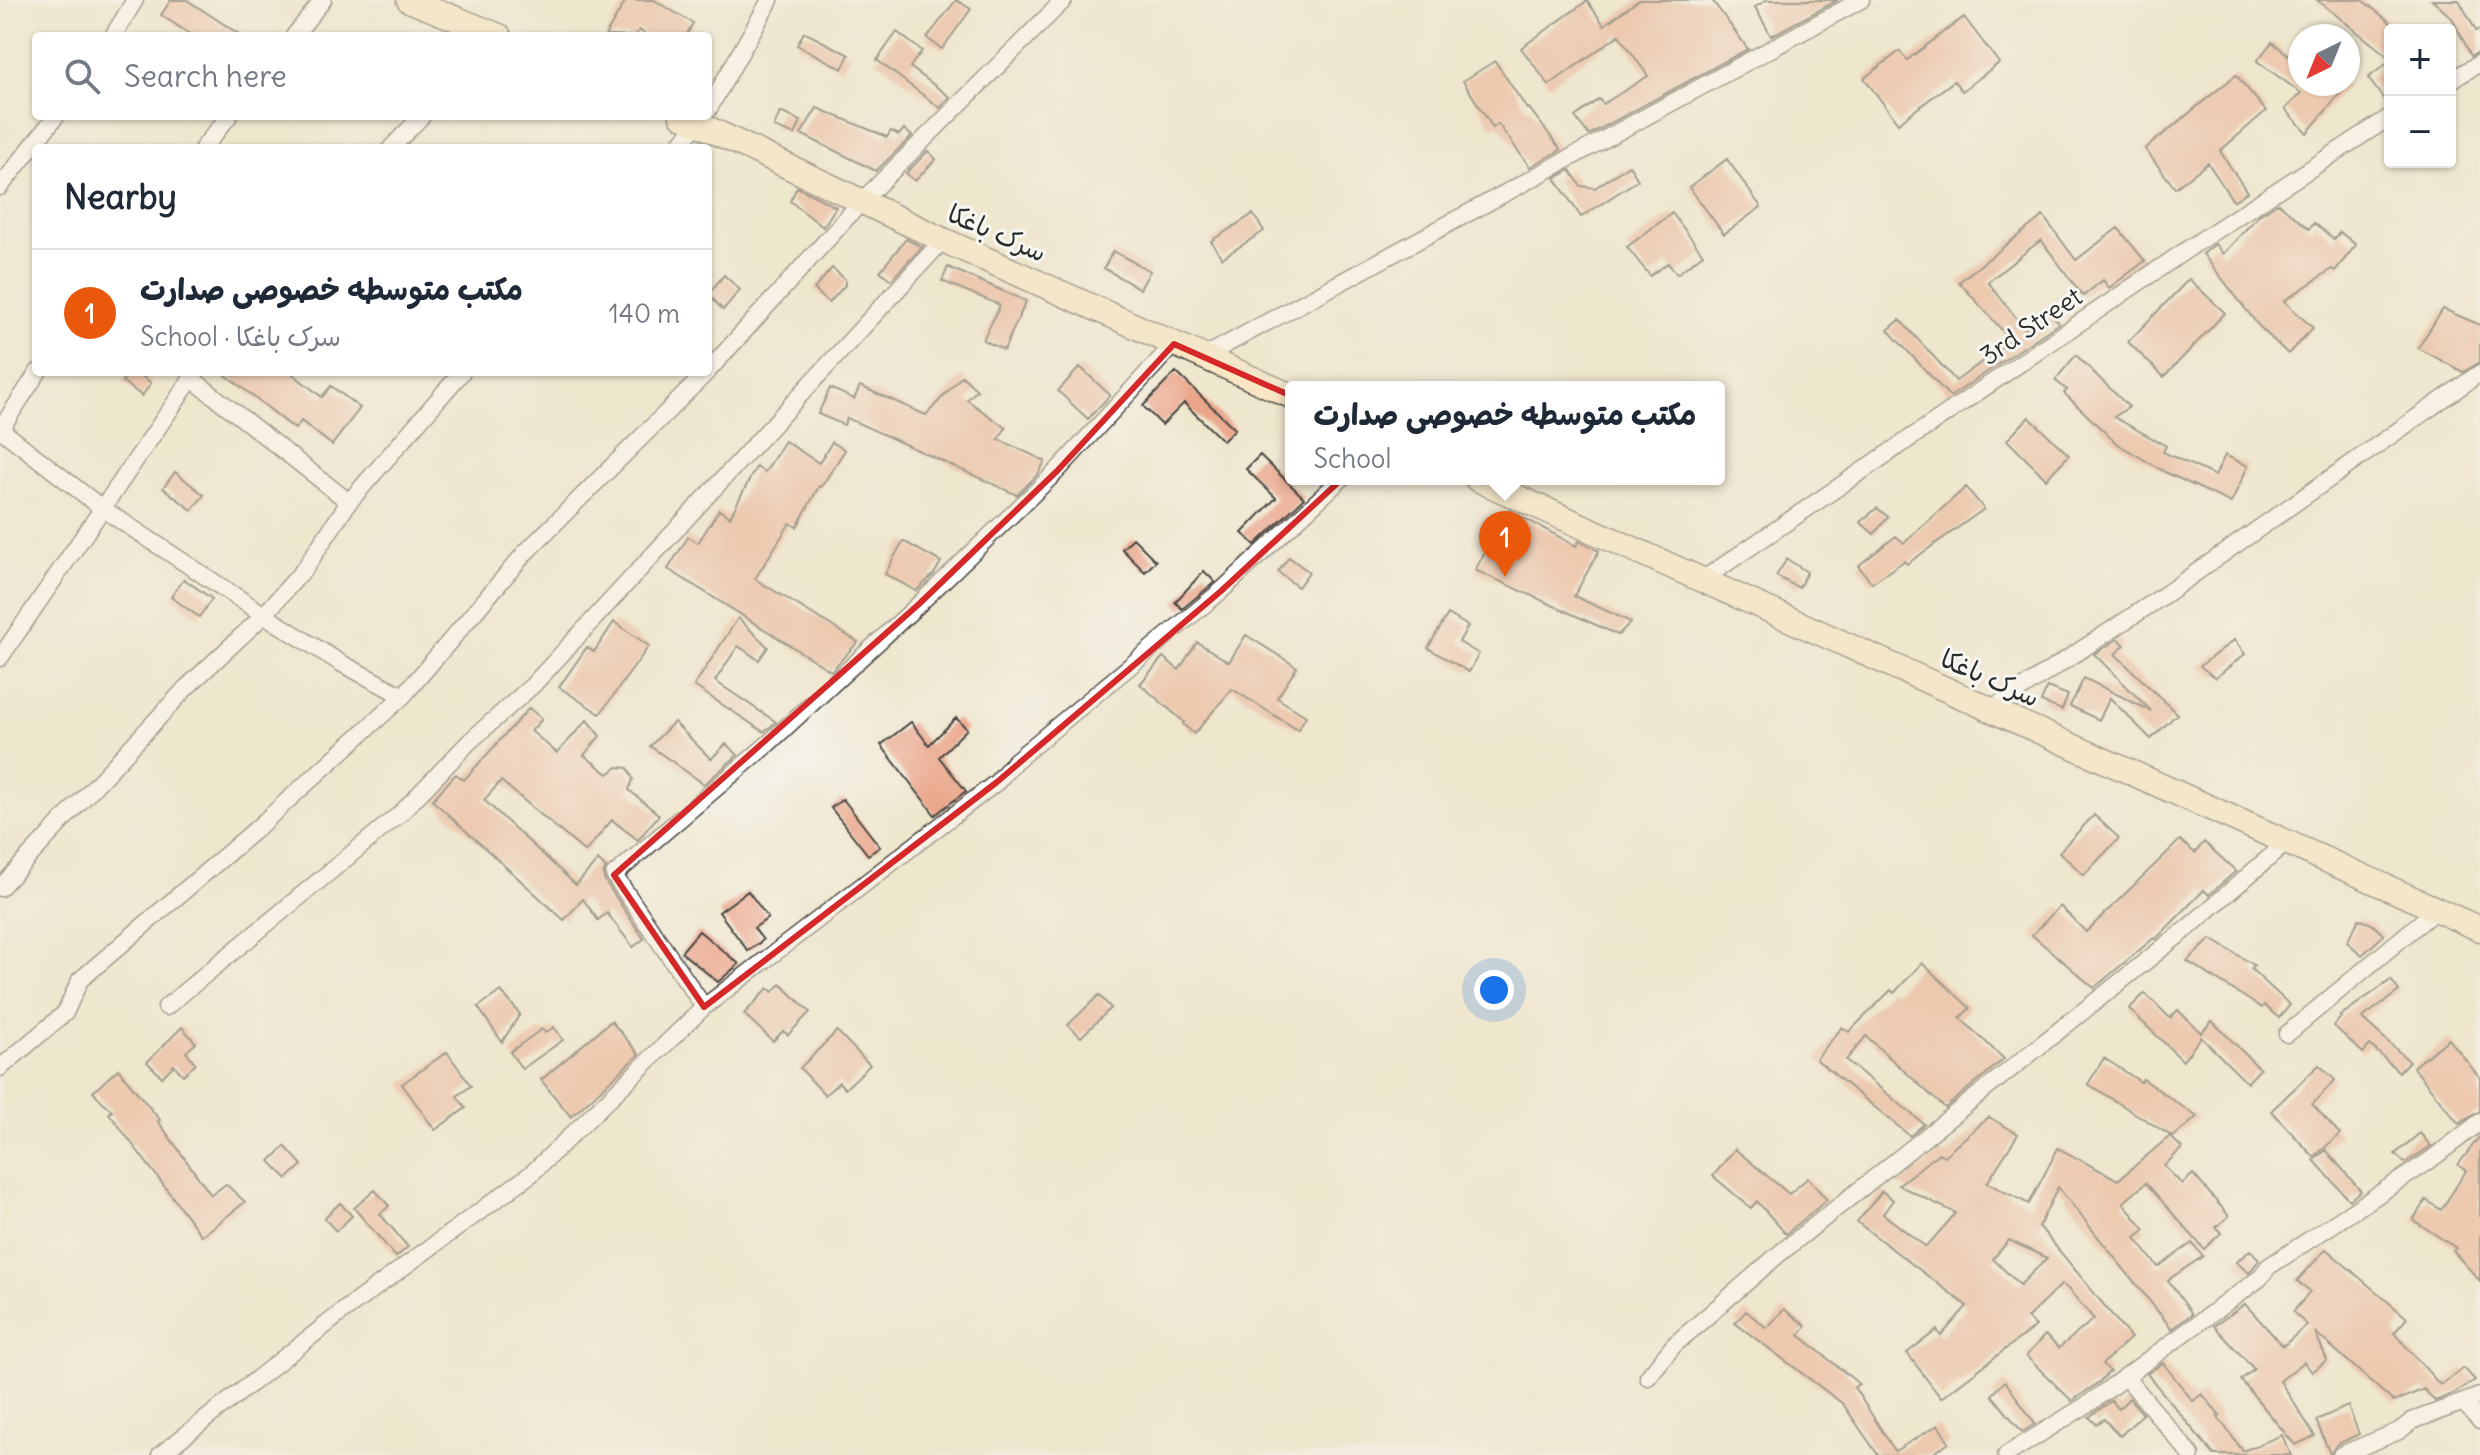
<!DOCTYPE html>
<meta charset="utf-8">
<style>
:root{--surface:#fff;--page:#f6f6f7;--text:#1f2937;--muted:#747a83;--line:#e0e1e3;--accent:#ea580c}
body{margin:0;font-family:Delius,"Playpen Sans Arabic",sans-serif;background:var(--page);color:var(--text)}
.controls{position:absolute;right:24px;top:24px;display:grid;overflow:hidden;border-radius:8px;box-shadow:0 2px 6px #0004}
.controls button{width:72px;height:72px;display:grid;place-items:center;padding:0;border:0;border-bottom:2px solid var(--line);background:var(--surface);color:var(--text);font:40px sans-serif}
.compass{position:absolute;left:2288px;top:24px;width:72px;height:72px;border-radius:50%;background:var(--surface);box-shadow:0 2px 6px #0004;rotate:223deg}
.you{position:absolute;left:1494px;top:990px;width:28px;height:28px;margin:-20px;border:6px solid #fff;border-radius:50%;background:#1a73e8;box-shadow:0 0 0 12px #1a73e833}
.badge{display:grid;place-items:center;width:52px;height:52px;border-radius:50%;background:var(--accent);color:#fff;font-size:26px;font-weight:700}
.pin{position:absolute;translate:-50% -66px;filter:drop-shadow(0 2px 4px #0008)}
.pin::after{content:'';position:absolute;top:42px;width:28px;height:24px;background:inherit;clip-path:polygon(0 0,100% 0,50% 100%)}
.popup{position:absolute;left:1285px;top:381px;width:440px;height:104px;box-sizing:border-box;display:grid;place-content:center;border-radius:8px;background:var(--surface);filter:drop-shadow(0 2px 6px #0005);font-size:26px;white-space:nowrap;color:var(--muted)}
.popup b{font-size:30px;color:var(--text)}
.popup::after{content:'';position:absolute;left:50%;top:100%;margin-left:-16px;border:16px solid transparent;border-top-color:var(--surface)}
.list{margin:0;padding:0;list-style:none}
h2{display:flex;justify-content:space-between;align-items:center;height:104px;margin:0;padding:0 32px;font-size:34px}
h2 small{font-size:26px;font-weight:400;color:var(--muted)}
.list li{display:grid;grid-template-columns:52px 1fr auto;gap:24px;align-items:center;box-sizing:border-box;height:128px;padding:0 32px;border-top:2px solid var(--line)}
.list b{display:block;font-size:30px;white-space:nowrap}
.list p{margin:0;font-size:26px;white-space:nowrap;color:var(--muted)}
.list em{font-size:26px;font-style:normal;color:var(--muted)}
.icon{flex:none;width:44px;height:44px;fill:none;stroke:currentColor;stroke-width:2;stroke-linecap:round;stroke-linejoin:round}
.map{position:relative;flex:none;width:2480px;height:1455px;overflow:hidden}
.search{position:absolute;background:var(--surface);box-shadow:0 2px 6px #0004;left:32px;top:32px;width:680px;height:88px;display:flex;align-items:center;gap:20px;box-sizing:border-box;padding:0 28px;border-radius:8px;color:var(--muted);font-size:30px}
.panel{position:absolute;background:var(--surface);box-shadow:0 2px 6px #0004;left:32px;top:144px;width:680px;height:232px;border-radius:8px}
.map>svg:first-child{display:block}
.building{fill:#eba68a;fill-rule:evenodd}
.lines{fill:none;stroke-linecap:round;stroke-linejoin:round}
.street-casing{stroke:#484743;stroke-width:19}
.secondary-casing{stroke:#484743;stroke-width:27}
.street{stroke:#fff;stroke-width:16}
.secondary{stroke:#fbe6c4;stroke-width:24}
.marked{fill:none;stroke:#d62828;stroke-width:6;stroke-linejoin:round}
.labels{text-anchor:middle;stroke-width:6;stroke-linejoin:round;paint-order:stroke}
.street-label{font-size:26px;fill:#2b2b2b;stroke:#f6f6f2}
</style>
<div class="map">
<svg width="2480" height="1455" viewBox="0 0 2480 1455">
<rect width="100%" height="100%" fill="#f6f6f2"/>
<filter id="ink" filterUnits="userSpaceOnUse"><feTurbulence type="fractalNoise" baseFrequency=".0125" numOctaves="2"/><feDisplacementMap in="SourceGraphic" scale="16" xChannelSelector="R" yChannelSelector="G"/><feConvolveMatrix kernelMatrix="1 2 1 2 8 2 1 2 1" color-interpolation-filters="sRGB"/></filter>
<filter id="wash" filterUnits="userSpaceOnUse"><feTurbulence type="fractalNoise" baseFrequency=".006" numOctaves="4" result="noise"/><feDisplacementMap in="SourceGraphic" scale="32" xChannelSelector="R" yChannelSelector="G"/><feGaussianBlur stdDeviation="1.8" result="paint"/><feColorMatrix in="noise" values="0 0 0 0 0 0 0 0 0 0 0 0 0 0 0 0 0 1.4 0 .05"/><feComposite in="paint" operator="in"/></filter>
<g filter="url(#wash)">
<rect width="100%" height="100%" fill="#efe6ce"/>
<g id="blocks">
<path class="building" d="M171,0H187L242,36H193L161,15Z
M626,0H654L693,23L686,36H648L639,30L635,36H605Z
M956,0L971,9L942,49L927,38Z
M1639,0H1712L1748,49L1589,135L1575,117L1599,99L1603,104L1648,76L1619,35L1549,85L1521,48L1587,1L1604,25Z
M1767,0H1838L1771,36L1755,7Z
M2317,0H2362L2390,22V58Z
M2432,0H2459L2476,31L2480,29V52L2471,56L2452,18Z
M1964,17L1999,63L1962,91L1954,81L1898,123L1864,78L1900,51L1907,60Z
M804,32L849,55L842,69L797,45Z
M897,32L922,51L910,67L950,97L940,108L877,60Z
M2272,42L2300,64V84H2348L2307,133L2285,109L2301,93L2257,61Z
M1495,61L1527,109L1529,108L1561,150L1530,167L1498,124L1493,128L1463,81Z
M2390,61V106H2389L2368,78Z
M2236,75L2266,111L2220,151L2247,192L2233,201L2208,163L2175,188L2145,149Z
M817,108L887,137L891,131L899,135L904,129L912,136L876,171L801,134Z
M780,112L801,121L795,135L774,127Z
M928,151L936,159L915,181L906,173Z
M1727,159L1761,207L1724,234L1689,187Z
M1629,165L1638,180L1581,217L1555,178L1570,170L1581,186L1595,188Z
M797,187L836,207L823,227L790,201Z
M2278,203L2309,229L2314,223L2334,239L2340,232L2356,245L2335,271L2332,269L2284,301L2313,328L2288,354L2258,325L2203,254L2215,244L2223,254L2259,215Z
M1672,213L1703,254L1677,274L1668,263L1650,276L1627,247Z
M1253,214L1264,231L1222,258L1211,241Z
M2043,216L2076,260L2118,228L2145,261L2109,288L2103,280L2083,296L2041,240L1988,282L2025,329L2048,310L2059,323L1950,397L1888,330L1900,320L1956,381L2011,340L1959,282Z
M906,239L922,247L891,280L880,271Z
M1113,251L1150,271L1140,289L1104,268Z
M948,267L1026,301L1004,350L983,340L1000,305L942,281Z
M832,268L845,279V285L829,303L814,289Z
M724,275L740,290L723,310L708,294Z
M2189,279L2225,313L2164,377L2128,342Z
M2443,309L2480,325V362L2463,372L2418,348Z
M2076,355L2129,407L2114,417L2166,446L2163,452L2215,476L2225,455L2248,466L2231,503L2165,472L2116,443L2064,393L2067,390L2055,380Z
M1080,367L1110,395L1088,419L1058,391Z
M129,372H136L151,383L142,396L122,381Z
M222,372H290L322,397L331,386L360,408L332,445L301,421L295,429Z
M1176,372L1235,429L1223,441L1184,403L1162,425L1143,406Z
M962,376L977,390L967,400L1006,428L998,439L1045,461L1039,473L1017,495L847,418L844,425L818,414L830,388L854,399L860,386L926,415Z
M2029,417L2069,455L2046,479L2007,440Z
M785,441L819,463L832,442L845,450L821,487L819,486L797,527L790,523L755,579L858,642L831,671L668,569L688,537L698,543L719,510L730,517L756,467L765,472Z
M1260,455L1304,498L1255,545L1242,533L1276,498L1246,469Z
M175,472L204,495L192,510L163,488Z
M1966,487L1984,509L1907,564L1904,561L1872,583L1858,566L1896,536L1904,543Z
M1877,508L1888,517L1874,534L1860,522Z
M1509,510L1576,546L1579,541L1599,551L1574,596L1631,622L1618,635L1475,570Z
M1133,538L1156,561L1145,572L1122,549Z
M903,541L941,562L934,574L916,591L885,574Z
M1289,557L1309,572L1298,587L1278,572Z
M1787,559L1807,572L1799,588L1776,576Z
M1204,571L1215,582L1182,609L1175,602Z
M184,579L212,599L199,617L171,597Z
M1448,614L1468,626L1459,642L1479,654L1469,672L1428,648Z
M738,618L768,647L759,660L738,646L715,681L776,722L764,732L694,686Z
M614,622L649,646L600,714L559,687L587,647L594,652Z
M1246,635L1297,667L1277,698L1306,716L1298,730L1232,689L1194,734L1183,724L1184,722L1140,684L1163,657L1179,670L1197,642L1229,662Z
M2118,639L2125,645L2115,654L2177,714L2151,739L2110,698L2099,720L2070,706L2084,678L2151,711L2094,654Z
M2234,640L2245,654L2215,678L2200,666Z
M2047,687L2068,695L2062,710L2041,702Z
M529,708L542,719L531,731L557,753L587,720L600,736L584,755L608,774L617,767L628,768L633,779L629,790L659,815L638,840L612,820L585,852L501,781L484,800L576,885L598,860L606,868L603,875L605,881L644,939L633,947L607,913L598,920L583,899L564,920L432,800L456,774L464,780Z
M956,718L967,729L939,757L966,791L935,815L881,745L911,722L929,745Z
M674,722L711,759L726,744L738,755L704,784L650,746Z
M843,799L880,847L868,855L831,808Z
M2094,815L2119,838L2084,875L2059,852Z
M2180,840L2195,853L2204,842L2236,871L2209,895L2204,890L2156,939L2154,938L2094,988L2032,935L2060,906L2086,932Z
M748,891L768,918L754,928L763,940L748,951L719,912Z
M2359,919L2372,924L2384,935L2362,955L2347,942Z
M699,931L739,964L718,982L681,952Z
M2211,939L2254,965L2251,969L2290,1005L2279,1018L2264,1005L2262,1008L2187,961Z
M1922,963L1970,1008L1960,1018L2004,1059L1945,1108L1866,1036L1846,1060L1924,1124L1910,1136L1816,1059L1842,1027L1849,1032L1891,990L1894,993Z
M2391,980L2399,991L2362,1018L2409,1061L2399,1072L2370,1045L2363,1053L2334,1026L2341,1017L2340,1016Z
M781,984L810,1012L788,1035L783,1031L773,1041L744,1014L768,988L773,992Z
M501,991L520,1014L502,1042L478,1007Z
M2145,993L2170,1018L2178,1010L2201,1033L2212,1021L2260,1069L2247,1083L2201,1037L2183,1061L2129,1009Z
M1099,995L1111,1008L1081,1037L1068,1025Z
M611,1021L639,1054L571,1117L541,1080Z
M182,1027L196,1043L186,1052L196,1064L183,1075L174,1065L162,1077L147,1062Z
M554,1027L563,1040L522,1069L510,1052L542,1029L545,1033Z
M837,1031L870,1065L845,1089L839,1082L825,1095L800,1068Z
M2449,1039L2480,1078V1111L2459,1124L2413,1067Z
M447,1052L471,1086L457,1096L466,1108L435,1130L402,1084Z
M2104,1058L2141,1082L2143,1079L2197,1117L2173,1137L2088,1084Z
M2319,1065L2335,1080L2312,1104L2340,1134L2314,1157L2271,1111Z
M118,1069L160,1120L158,1121L211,1195L226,1184L245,1202L202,1236L109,1113L112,1111L93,1092Z
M1989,1117L2018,1134L1987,1183L2029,1204L2058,1148L2118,1180L2170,1136L2182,1148L2164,1166L2182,1184L2193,1174L2229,1216L2216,1227L2221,1233L2204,1249L2146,1183L2123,1203L2145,1230L2135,1238L2158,1267L2192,1243L2203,1256L2168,1280L2192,1314L2172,1329L2058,1187L2039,1226L2131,1338L2102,1364L2110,1371L2099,1382L2072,1401L2026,1356L2045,1335L2059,1348L2094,1319L2068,1289L2062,1284L2027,1318L2036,1326L1941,1398L1907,1353L1937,1330L1941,1336L1967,1306L1857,1222L1882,1191L1893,1200L1883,1214L1926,1247L1956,1213L1898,1185L1939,1153L1944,1156ZM2009,1240L2047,1258L2020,1285L1993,1259Z
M2420,1133L2431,1146L2405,1163L2395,1154Z
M2480,1136V1281L2453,1251L2456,1248L2413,1220L2426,1200L2441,1210L2466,1171L2458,1165Z
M285,1146L302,1165L287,1179L270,1161Z
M1735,1149L1789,1194L1808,1178L1827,1200L1786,1234L1757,1201L1751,1208L1713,1176Z
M2326,1150L2361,1191L2349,1200L2314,1160Z
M375,1190L389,1206L380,1214L408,1247L396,1257L354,1208Z
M340,1203L352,1216L336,1231L324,1218Z
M2326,1249L2407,1318L2394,1333L2440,1385L2464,1368L2475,1380L2455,1393L2435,1401L2424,1389L2394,1402L2315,1332L2327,1360L2312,1372L2304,1362L2280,1381L2315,1436L2295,1445L2241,1380L2254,1369L2214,1326L2245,1304L2283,1346L2307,1325L2293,1312L2310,1292L2297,1281Z
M2251,1250L2259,1260L2249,1273L2236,1262Z
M1784,1309L1806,1326L1799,1335L1859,1384L1854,1387L1895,1451L1938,1425L1949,1443L1930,1455H1878L1843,1404L1735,1323L1746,1311L1767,1328Z
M2163,1363L2193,1401L2202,1394L2220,1415L2217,1416L2243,1451L2282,1435L2291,1455H2214L2147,1374Z
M2005,1381L2035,1424L2022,1432L1992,1395Z
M2129,1398L2143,1414L2120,1436L2104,1419L2096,1424L2089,1417L2111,1401L2119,1409Z
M2348,1406L2359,1434L2336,1445L2330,1454L2316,1420Z"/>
</g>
</g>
<g filter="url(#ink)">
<use href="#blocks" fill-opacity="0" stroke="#484743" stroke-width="2"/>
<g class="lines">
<g class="street-casing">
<path id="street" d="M113,36L135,0
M294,36L323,0
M2450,81L2480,63
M708,110L770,0
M203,148L229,116
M391,148L422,116
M676,148L704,117
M0,187L56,116
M1203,357L1861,0
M708,371L862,201L1064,0
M191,378L349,502
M0,429L103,509L264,615L339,662L403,696
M0,430L38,372
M1702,580L2204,238L2390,117
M0,658L196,372
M1991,709L2157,600L2480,373
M0,888L186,688L264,615L305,568L349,502L462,372
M166,1007L401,813L469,742L533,685L943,240
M704,1007L614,875L769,743L919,604L1057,471L1174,344
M2287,1034L2437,909
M0,1068L65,1013L80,980L255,830L403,696L525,553L707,372
M1648,1377L1674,1345L1779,1254L2190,926L2287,842
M2126,1377L2191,1455
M2464,1403L2480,1421
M160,1455L346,1309L531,1174L704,1007L997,782L1015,761L1221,591L1341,479
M2006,1455L2088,1404L2260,1278L2268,1267L2429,1161L2480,1122
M2341,1455L2399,1431L2412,1421L2480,1396"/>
</g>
<g class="secondary-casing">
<path id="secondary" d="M409,0L499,36
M682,116L943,240L1291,396
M1477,479L2480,929"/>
</g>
<use href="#street" class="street"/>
<use href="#secondary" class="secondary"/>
</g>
</g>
<path d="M0 0H2480V1455H0ZM1174,344L1386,438L1221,591L997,782L704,1007L614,875L919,604L1057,471Z" fill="#efe6ce" fill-opacity=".55" fill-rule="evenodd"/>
<path class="marked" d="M1174,344L1386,438L1221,591L997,782L704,1007L614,875L919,604L1057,471Z"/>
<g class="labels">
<g class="street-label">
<text transform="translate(997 233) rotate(24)" y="9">سرک باغکا</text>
<text transform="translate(2031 326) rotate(-34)" y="9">3rd Street</text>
<text transform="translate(1990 678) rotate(24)" y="9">سرک باغکا</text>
</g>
</g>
</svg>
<div class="controls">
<button>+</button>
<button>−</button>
</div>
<svg class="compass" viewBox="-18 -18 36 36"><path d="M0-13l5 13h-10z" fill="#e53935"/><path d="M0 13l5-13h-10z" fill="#747a83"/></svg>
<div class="you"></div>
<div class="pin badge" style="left:1505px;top:577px">1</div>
<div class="popup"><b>مکتب متوسطه خصوصی صدارت</b>School</div>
<div class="search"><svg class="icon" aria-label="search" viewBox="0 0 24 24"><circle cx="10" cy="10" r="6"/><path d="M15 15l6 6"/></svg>Search here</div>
<section class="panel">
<h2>Nearby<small></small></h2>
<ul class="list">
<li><span class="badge">1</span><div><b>مکتب متوسطه خصوصی صدارت</b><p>School · سرک باغکا</p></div><em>140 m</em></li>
</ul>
</section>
</div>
